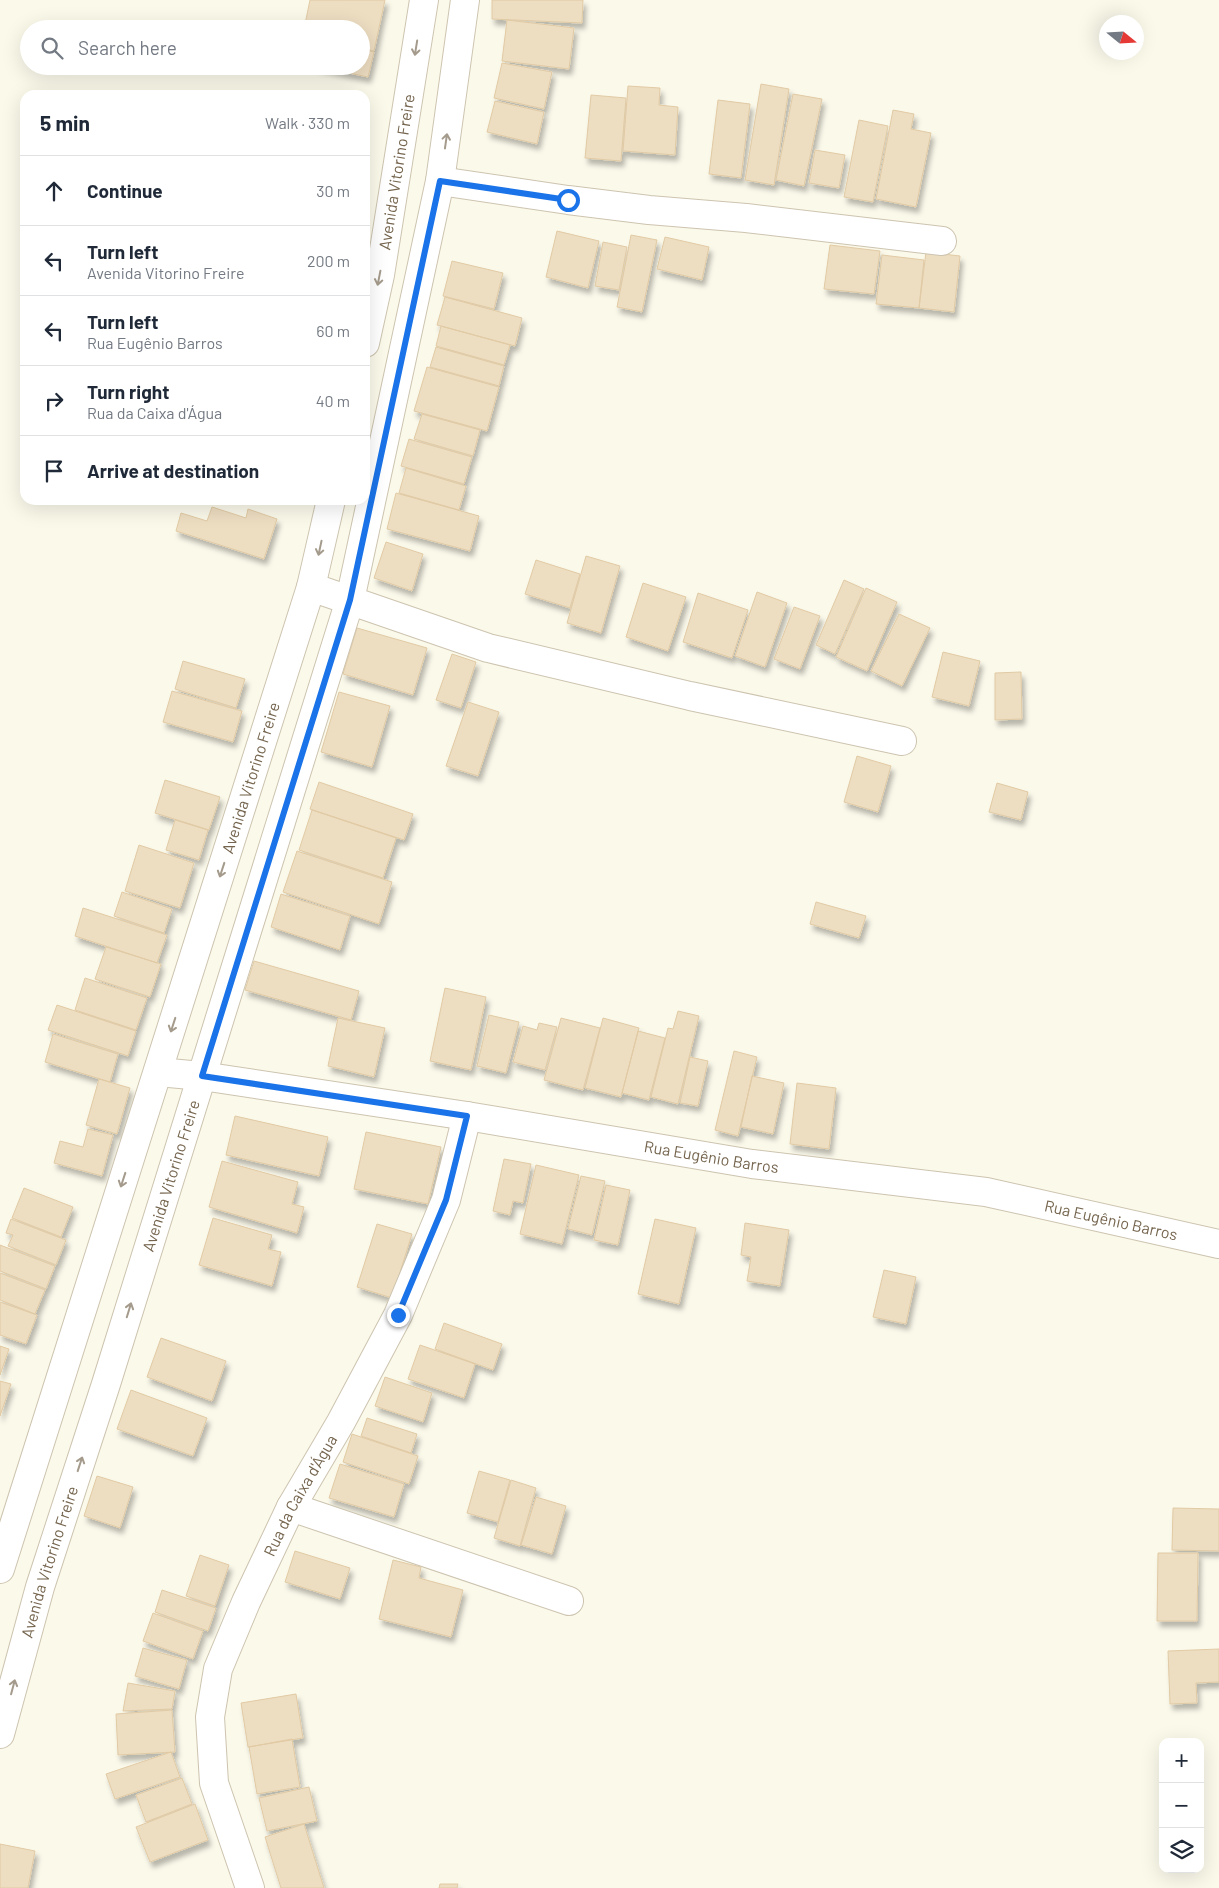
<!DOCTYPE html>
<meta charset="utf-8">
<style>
:root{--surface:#fff;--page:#f2f2f3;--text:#1f2937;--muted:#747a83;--line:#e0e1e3}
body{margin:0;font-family:Barlow,sans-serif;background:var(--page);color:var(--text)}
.controls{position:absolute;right:15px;bottom:15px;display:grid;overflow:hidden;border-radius:10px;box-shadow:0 5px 20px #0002}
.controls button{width:45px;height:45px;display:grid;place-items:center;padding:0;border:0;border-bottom:1px solid var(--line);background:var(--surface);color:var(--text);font:25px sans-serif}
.compass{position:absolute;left:1099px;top:15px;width:45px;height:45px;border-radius:50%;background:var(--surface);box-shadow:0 5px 20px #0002;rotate:108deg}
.stop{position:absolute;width:15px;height:15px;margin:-11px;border:4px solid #1a73e8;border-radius:50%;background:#fff}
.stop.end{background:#1a73e8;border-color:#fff;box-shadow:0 1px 5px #0008}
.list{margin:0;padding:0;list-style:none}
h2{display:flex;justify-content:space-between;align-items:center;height:65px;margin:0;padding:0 20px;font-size:21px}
h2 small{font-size:16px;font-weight:400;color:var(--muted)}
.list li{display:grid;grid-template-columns:32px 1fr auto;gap:15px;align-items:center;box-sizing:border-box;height:70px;padding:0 20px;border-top:1px solid var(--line)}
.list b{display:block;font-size:19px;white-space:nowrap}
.list p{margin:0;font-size:16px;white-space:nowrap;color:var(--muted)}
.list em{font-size:16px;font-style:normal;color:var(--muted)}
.icon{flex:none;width:28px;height:28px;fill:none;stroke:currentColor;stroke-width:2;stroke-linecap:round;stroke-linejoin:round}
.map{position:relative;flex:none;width:1219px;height:1888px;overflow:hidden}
.search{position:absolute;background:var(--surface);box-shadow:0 5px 20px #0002;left:20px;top:20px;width:350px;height:55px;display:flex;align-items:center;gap:12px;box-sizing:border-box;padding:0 18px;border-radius:28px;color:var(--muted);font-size:19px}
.panel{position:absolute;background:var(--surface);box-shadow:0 5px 20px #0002;left:20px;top:90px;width:350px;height:415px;border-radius:15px}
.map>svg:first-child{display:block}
.building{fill:#edddc1;stroke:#e1caa4;filter:url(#shadow)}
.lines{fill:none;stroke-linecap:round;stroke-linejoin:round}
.minor-casing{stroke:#cdc4b0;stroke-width:30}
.minor{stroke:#fff;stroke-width:28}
.oneway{stroke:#a59b8c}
.route{stroke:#1a73e8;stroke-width:6}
.labels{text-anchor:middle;stroke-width:4;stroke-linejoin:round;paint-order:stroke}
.street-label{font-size:16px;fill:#75654e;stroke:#fefcf0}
</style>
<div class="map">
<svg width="1219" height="1888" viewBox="0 0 1219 1888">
<defs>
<filter id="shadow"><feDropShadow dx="3" dy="5.5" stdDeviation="2.5" flood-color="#0004"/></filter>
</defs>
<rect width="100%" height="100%" fill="#fbf9ea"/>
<path class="building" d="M310,0H385L374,51L361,48V29H304Z
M492,0H583L582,23L492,19Z
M507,20L574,28L569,69L502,61Z
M361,49L374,52L368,77L316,66H361Z
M502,63L552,72L544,109L494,98Z
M761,84L789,89L774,185L745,180Z
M628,86L660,88L659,105L678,107L675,155L623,151Z
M793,94L822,99L804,186L776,180Z
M591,95L626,98L621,161L585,158Z
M718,100L750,104L741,178L709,174Z
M495,101L544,112L537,144L487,132Z
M893,110L914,114L911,129L931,133L916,207L876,199Z
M859,120L888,126L873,202L844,197Z
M815,150L845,155L839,188L809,183Z
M557,231L599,241L588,288L546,277Z
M631,235L657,240L642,312L617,307Z
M665,237L709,247L702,280L657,269Z
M603,242L627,247L619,290L595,286Z
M830,245L880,251L874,294L824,289Z
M926,252L960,256L954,312L919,308Z
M882,255L924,260L919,308L876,304Z
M452,261L503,273L494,309L443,296Z
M445,297L522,318L515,346L437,325Z
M441,326L510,345L504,365L436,346Z
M436,347L504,366L499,386L430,367Z
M427,367L499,387L487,431L414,411Z
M422,414L480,430L473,456L414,439Z
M409,439L472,457L464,484L401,466Z
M406,468L466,486L459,510L399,493Z
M396,493L479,516L470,551L387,529Z
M212,507L246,518L248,509L277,519L264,559L176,531L181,513L207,521Z
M386,542L423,554L412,591L374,578Z
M586,556L620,566L601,633L567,623Z
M536,560L580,574L570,608L525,594Z
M844,580L864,589L835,654L816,645Z
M643,583L686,597L668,651L626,637Z
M866,588L897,602L867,671L836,657Z
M757,592L787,603L765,667L735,656Z
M698,593L748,610L732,658L683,642Z
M794,607L820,616L800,669L774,659Z
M899,614L930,628L902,686L871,671Z
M357,628L427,648L413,695L343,674Z
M943,652L980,661L969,706L932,697Z
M452,654L476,662L461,708L436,700Z
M183,661L245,679L236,708L175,689Z
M1021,672L1022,719L995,720V673Z
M172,691L242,711L233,742L163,722Z
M339,692L390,706L372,767L321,752Z
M468,702L499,712L478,776L446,766Z
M857,756L891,766L878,812L844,802Z
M165,780L220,797L209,830L155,813Z
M319,782L413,814L404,840L310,809Z
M997,783L1028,792L1021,820L989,812Z
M312,810L396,838L383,878L299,850Z
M175,820L208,830L199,860L166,850Z
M139,845L194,863L180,908L125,891Z
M297,851L392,882L379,924L283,892Z
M122,892L172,909L164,933L114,916Z
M281,894L350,916L340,950L271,927Z
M816,902L866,916L859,938L810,924Z
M83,908L167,935L157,963L75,936Z
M106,947L161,964L150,997L95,979Z
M254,961L359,991L351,1020L245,990Z
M85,978L147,998L136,1030L75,1010Z
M445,988L486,997L471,1070L430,1061Z
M57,1005L136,1031L128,1056L48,1030Z
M678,1011L699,1016L678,1104L651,1097L668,1028L673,1029Z
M489,1015L519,1022L506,1073L477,1066Z
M338,1018L385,1028L374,1077L328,1066Z
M561,1018L600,1028L583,1090L544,1080Z
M603,1018L639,1028L621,1097L585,1088Z
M539,1023L557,1027L545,1070L513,1062L523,1026L537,1030Z
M638,1031L665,1038L649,1100L622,1093Z
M53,1034L118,1054L110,1082L45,1062Z
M734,1051L757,1057L738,1136L715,1130Z
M690,1057L708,1061L698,1106L680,1103Z
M752,1076L784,1083L773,1134L741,1127Z
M99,1079L130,1088L117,1134L86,1125Z
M797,1083L836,1088L829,1149L790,1144Z
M235,1116L328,1137L319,1176L226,1155Z
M88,1129L113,1135L102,1176L54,1163L60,1141L83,1147Z
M366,1132L441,1147L428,1204L354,1189Z
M504,1159L531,1164L523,1203L513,1201L510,1215L493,1211Z
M222,1161L298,1182L292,1204L304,1207L297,1233L209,1207Z
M536,1165L579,1175L562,1244L520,1234Z
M581,1176L605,1181L592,1235L568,1229Z
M606,1185L630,1190L618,1245L594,1240Z
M24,1188L73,1207L61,1237L12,1218Z
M213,1218L272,1235L268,1249L281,1252L272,1286L199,1265Z
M11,1219L66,1240L56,1265L8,1246L13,1235L6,1233Z
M655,1219L696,1228L679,1304L638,1294Z
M745,1223L789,1230L780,1286L747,1281L751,1257L741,1255Z
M377,1224L412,1234L392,1298L357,1287Z
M0,1245L55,1266L46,1289L0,1271Z
M884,1270L916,1277L906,1324L873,1317Z
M0,1273L45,1290L35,1314L0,1300Z
M0,1302L37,1315L26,1344L0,1335Z
M444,1323L502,1344L493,1370L435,1349Z
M161,1338L226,1361L212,1401L147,1377Z
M420,1345L475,1364L464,1398L408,1379Z
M0,1346L9,1349L0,1375Z
M385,1377L432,1393L423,1422L375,1406Z
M0,1381L11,1384L0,1416Z
M131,1390L207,1418L193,1456L117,1429Z
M367,1418L417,1434L411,1453L361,1436Z
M352,1434L418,1456L409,1484L343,1462Z
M340,1464L404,1484L394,1517L329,1498Z
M479,1471L510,1480L498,1522L467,1513Z
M97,1476L133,1487L120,1528L84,1516Z
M511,1480L536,1488L520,1546L494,1538Z
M536,1497L566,1506L552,1554L521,1545Z
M1173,1508L1219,1509V1551L1172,1550Z
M295,1551L350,1568L340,1599L285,1582Z
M1158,1553H1198L1197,1621H1157Z
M200,1555L229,1565L215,1606L186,1596Z
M393,1560L421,1567L419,1578L463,1590L451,1637L379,1619Z
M162,1590L216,1608L208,1631L155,1612Z
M153,1613L203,1631L193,1659L143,1641Z
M143,1648L187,1660L179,1689L135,1676Z
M1219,1649V1682L1196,1683L1197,1703L1170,1704L1168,1651Z
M128,1683L175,1691L172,1709L123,1711Z
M296,1694L303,1738L248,1747L241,1703Z
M172,1710L175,1752L118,1755L116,1714Z
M292,1739L300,1787L257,1794L249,1747Z
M171,1752L180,1777L115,1799L106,1774Z
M182,1778L192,1804L146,1822L136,1795Z
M309,1787L317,1821L267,1831L259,1798Z
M195,1804L208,1840L150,1862L136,1827Z
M304,1824L324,1888H281L265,1837Z
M0,1844L35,1851L28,1888H0Z
M440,1884H458L457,1888H439Z"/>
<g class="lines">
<g class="minor-casing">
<g id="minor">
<path d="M440,181L568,200L649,210L746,218L942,241"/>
<path id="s1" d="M365,343L380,275L424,0"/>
<path d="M311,587L488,648L690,696L902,741"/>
<path id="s2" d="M158,1072L202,1076L467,1116L752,1164L986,1192L1219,1244"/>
<path d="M291,1507L569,1601"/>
<path id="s3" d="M0,1569L311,587L331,500"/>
<path id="s4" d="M0,1734L40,1587L106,1384L350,600L440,181L465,0"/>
<path id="s5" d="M250,1888L214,1783L210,1717L218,1669L246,1602L291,1507L341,1422L398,1315L446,1200L467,1116"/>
</g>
</g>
<use href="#minor" class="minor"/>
</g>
<defs><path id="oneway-shaft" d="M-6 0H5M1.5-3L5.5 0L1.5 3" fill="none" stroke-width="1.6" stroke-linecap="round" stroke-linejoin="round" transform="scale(1.25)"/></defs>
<g class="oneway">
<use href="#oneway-shaft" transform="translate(416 48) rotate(99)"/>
<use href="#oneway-shaft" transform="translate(446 141) rotate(-82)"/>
<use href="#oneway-shaft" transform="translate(379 278) rotate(101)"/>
<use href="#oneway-shaft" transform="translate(320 548) rotate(102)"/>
<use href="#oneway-shaft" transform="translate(222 870) rotate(108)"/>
<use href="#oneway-shaft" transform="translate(173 1025) rotate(108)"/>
<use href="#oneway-shaft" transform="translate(123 1180) rotate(108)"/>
<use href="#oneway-shaft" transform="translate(129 1310) rotate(-73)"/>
<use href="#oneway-shaft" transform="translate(80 1464) rotate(-72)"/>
<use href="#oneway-shaft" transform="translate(13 1687) rotate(-75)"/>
</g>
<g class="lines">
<path class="route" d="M398,1315L446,1200L467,1116L202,1076L350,600L440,181L568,200"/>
</g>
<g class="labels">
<g class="street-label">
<text dy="6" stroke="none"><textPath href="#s1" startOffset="174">Avenida Vitorino Freire</textPath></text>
<text dy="6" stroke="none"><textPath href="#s3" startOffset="830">Avenida Vitorino Freire</textPath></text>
<text dy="6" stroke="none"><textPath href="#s2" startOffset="560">Rua Eugênio Barros</textPath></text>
<text dy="6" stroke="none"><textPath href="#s4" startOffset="584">Avenida Vitorino Freire</textPath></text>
<text dy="6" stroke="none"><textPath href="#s2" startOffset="965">Rua Eugênio Barros</textPath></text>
<text dy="6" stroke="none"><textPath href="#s5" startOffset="418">Rua da Caixa d'Água</textPath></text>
<text dy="6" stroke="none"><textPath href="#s4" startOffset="179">Avenida Vitorino Freire</textPath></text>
</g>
</g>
</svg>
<div class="controls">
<button>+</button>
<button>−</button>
<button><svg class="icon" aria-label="layers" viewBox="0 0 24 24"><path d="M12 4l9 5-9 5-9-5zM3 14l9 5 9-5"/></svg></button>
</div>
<svg class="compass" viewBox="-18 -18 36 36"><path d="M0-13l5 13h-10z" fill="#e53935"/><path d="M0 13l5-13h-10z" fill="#747a83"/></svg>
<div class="stop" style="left:568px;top:200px"></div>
<div class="stop end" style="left:398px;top:1315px"></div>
<div class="search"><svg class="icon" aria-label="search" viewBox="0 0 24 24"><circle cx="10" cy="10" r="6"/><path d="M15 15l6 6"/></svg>Search here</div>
<section class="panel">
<h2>5 min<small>Walk · 330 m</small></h2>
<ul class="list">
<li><svg class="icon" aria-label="ahead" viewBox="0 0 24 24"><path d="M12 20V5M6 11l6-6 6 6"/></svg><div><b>Continue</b></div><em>30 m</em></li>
<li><svg class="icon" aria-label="left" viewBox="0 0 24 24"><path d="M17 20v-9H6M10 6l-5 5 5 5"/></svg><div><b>Turn left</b><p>Avenida Vitorino Freire</p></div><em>200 m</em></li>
<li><svg class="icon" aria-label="left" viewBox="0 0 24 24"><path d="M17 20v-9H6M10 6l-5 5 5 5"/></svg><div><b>Turn left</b><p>Rua Eugênio Barros</p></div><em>60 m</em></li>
<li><svg class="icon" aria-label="right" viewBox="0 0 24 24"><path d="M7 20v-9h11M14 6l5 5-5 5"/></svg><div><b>Turn right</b><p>Rua da Caixa d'Água</p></div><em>40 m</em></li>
<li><svg class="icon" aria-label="arrive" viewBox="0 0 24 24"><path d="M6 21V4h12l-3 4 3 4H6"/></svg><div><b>Arrive at destination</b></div></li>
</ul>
</section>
</div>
